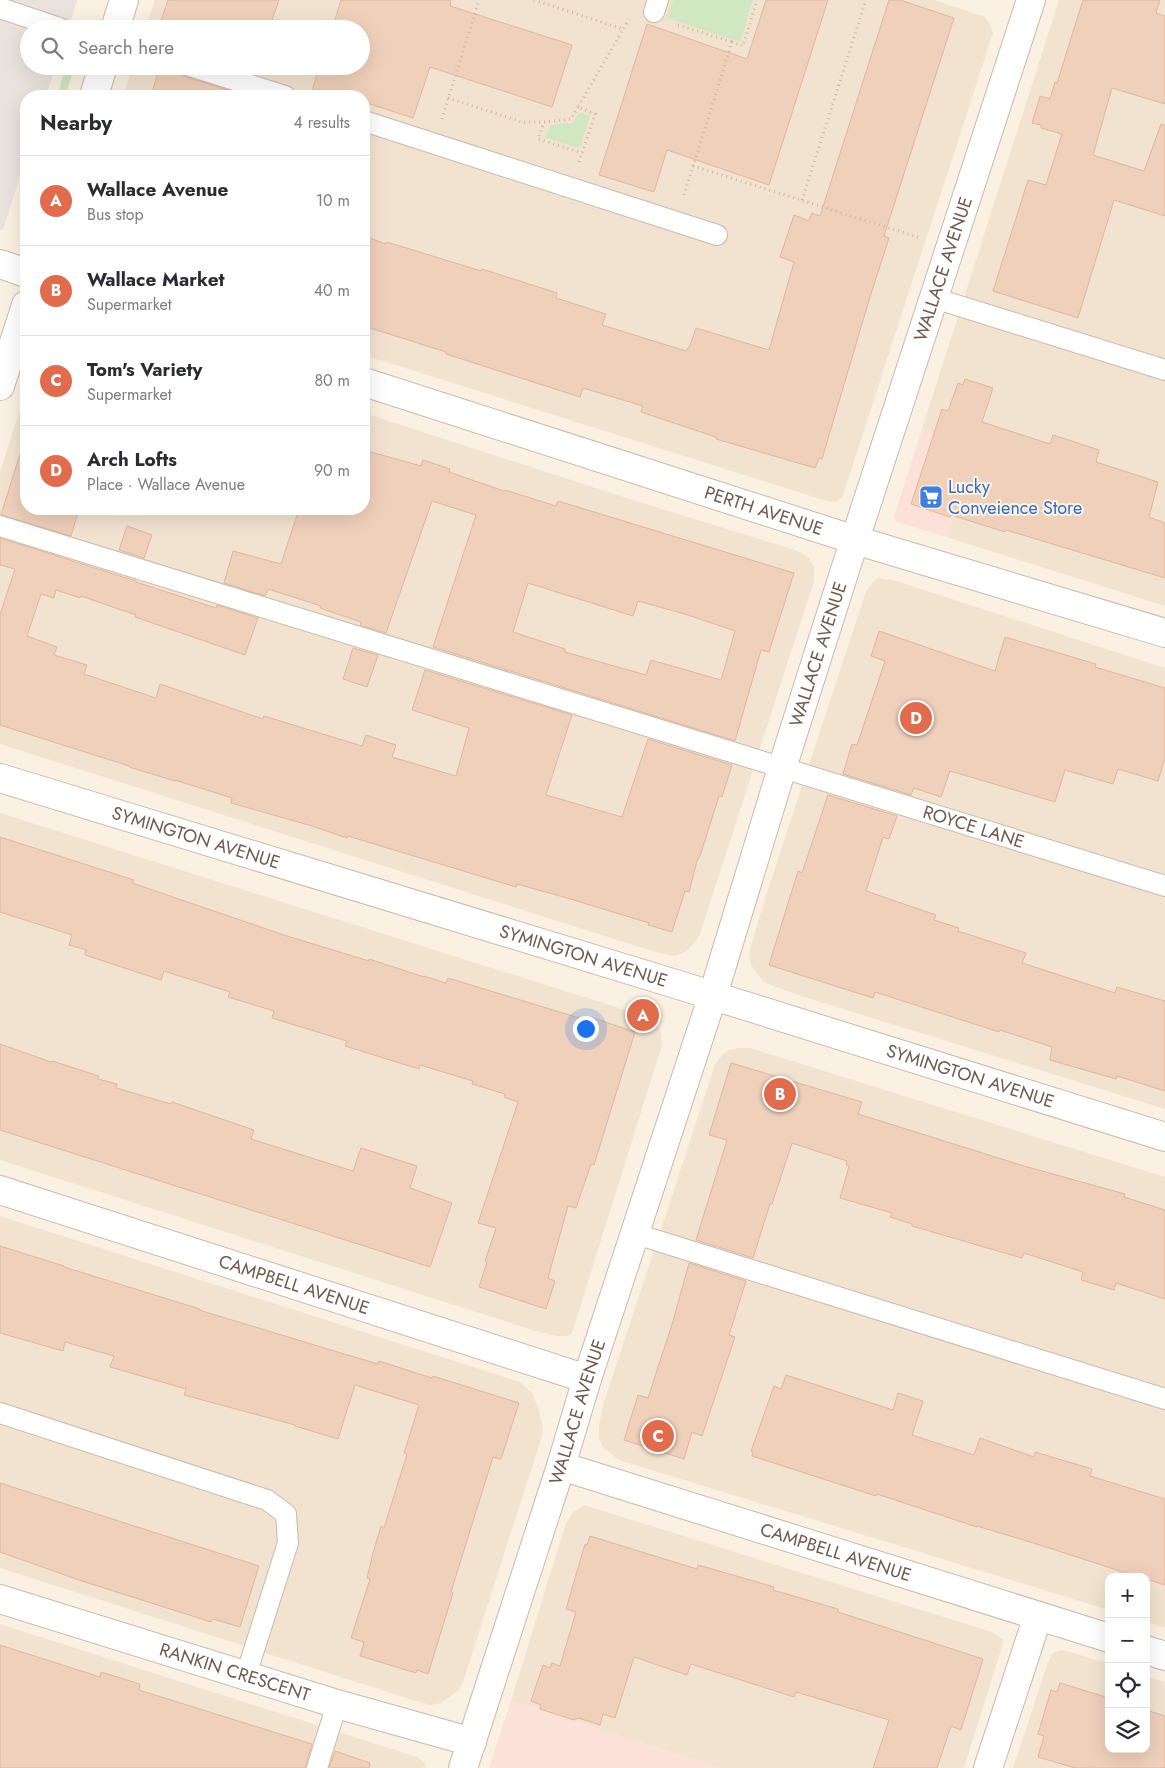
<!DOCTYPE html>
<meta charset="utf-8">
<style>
:root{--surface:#fff;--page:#f2f2f3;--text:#2b2b33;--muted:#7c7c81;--line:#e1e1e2;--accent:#e06c4d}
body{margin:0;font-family:Jost,sans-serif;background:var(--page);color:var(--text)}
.controls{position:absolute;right:15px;bottom:15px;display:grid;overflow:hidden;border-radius:10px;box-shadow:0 5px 20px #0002}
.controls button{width:45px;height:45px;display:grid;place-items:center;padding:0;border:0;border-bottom:1px solid var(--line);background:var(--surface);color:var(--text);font:25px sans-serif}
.you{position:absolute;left:585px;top:1028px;width:18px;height:18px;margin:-12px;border:4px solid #fff;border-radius:50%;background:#1a73e8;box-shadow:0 0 0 8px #1a73e833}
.badge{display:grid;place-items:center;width:32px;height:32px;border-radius:50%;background:var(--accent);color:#fff;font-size:16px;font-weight:700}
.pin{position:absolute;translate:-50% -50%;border:2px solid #fff;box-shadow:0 1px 5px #0006}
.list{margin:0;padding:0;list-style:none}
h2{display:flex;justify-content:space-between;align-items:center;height:65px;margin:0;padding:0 20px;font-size:21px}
h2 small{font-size:16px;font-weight:400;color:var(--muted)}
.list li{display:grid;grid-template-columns:32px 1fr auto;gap:15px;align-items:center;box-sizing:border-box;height:90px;padding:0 20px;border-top:1px solid var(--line)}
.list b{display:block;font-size:19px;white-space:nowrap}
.list p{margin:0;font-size:16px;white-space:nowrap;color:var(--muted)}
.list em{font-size:16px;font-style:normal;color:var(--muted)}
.icon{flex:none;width:28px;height:28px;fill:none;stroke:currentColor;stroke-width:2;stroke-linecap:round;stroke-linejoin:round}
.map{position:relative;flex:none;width:1165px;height:1768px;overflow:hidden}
.search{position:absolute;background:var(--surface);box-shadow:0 5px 20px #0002;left:20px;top:20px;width:350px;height:55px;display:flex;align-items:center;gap:12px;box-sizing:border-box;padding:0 18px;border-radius:28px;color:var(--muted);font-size:19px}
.panel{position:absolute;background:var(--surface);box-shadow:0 5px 20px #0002;left:20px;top:90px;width:350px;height:425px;border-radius:20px}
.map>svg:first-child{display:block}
.residential{fill:#f2e3d1}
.commercial{fill:#fbe1d7}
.industrial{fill:#eae3dd}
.green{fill:#d1e7c2}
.building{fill:#efd0bb;stroke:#e1b69d;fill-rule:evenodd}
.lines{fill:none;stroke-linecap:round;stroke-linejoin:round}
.service-casing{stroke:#cbb9aa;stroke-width:22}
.minor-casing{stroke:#cbb9aa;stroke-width:30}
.tertiary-casing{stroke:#cbb9aa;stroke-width:30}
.path{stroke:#d3b39f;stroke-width:3;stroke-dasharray:1 4;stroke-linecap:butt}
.service{stroke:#fff;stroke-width:20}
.minor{stroke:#fff;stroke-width:28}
.tertiary{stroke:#fff;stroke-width:28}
.labels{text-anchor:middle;stroke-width:4;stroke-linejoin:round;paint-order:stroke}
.street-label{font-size:18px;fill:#71584a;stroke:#fef5e8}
.shop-label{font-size:18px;fill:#366cbe;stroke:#fef5e8;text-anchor:start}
</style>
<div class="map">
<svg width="1165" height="1768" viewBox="0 0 1165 1768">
<rect width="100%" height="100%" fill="#fbf1e2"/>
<path class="residential" d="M155,0H934L985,17L990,24L993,33L842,498L836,501L830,502L364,355V96H123L133,66H361V29H145Z
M1059,0H1165V606L946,537L976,447L922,429Z
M26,391V509H364V413L639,502L795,550L808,557L814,566V581L700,934L695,942L687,951L675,956L655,952L0,744V472Z
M877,578L893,580L1165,668V1109L798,995L773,986L763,981L751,965L749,953L763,905L865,594L871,584Z
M0,813L638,1014L657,1024L661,1032L662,1045L572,1333L567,1336H558L542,1333L0,1160Z
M739,1048H750L1165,1177V1628L1146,1622V1577H1109V1610L619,1460L603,1447L599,1438V1425L603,1405L715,1065L722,1055L729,1050Z
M0,1216L520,1382L532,1393L539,1410L543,1426L542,1436L463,1682L458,1691L441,1703L431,1705L419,1702L0,1568Z
M584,1505L992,1632L1004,1640L964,1768H721L511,1701L566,1523L574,1511Z
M0,1624L417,1757L424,1762L426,1768H0Z
M1060,1650L1067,1651L1109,1664V1749H1146V1676L1165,1682V1768H1013L1048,1662L1053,1653Z"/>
<path class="commercial" d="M922,429L976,447L946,537L897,522L894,517Z
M511,1701L536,1709L721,1768H489Z"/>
<path class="industrial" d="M0,0H77L68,29H29V66H56L46,96H26V158L3,230H0Z"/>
<path class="green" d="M673,0H753L740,42L667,18Z
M66,66H75L65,96H57Z
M579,112L590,116L580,148L545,138L550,125L573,123Z"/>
<path class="building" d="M168,0H279L269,29H158Z
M341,0H451L450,6L572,45L552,107L430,67L413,118L364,102V96H310L320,66H361V29H332Z
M766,0H828L769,185L667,150L654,192L599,175L647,24L747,59Z
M889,0H900L954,18L884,236L889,238L870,297L822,459L819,458L815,468L716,439V437L641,412L643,406L583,388L580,397L446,354V352L364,326V236L386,244L387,242L481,271L482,269L557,293L556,298L606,314L602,325L686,351L688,348H689L696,328L769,350L794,262L780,257L794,215L809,221L812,213L820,216Z
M1083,0H1160L1156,13L1165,16V104L1112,88L1093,155L1144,171L1161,124L1165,125V216L1114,200L1078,318L993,291L1028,180L1046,185L1062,134L1041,128V125L1032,123L1040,96L1050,99L1055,82L1057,83Z
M160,66H178L181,74L186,77L246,96H151Z
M965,379L993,388L982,422L1050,444L1053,435L1099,450L1096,462L1158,482L1149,517L1165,523V578L1006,530L1005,532L951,515L950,517L911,504L942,409L948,411L958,383L963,385Z
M364,450L421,466L423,460L450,469L449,472L504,491L505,490L556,506L558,501L794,573L769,652L761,650L735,741L433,647L476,515L432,501L386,633L360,625L361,622L320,608L321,606L268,589L265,596L224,583L233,551L281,564L299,509H364ZM528,583L633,616L638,601L688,615L735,631L721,680L651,660L646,675L565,652V649L513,632Z
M20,454L26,455V509H79L71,536L1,515Z
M127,526L152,535L144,558L119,550Z
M0,538L136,581V582L216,608L217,605L258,618L245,655L135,617L136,615L81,596L80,598L56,590L54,598L41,594L27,636L57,647L54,655L87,665L84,674L156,698L160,684L263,719L264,716L362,746L366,735L396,745L392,757L456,776L469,728L412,710L425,670L572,715L546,795L622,817L648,739L732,765L722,797L719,796L700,856L697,861L689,892L685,891L672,932L648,925L649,923L567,898L517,884L516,887L348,836L347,838L312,826L231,803L232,798L175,780V781L129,767V766L0,725V615L15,569L0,565Z
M879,631L995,671L1005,637L1096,664L1095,667L1165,688V758L1158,781L1118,769L1113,784L1065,770L1055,802L950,771L941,797L914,788L911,795L843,774L852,744L857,745L885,661L871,656Z
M353,648L378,655L367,687L343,679Z
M828,795L897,816L889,839L883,837L866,891L936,915L934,920L959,928L958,931L1026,953L1022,963L1115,993L1117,987L1165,1001V1091L1117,1076L1116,1079L1050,1060L1052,1047L1000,1030L999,1032L875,992L873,998L769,965L798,871L802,873Z
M0,837L134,880L132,883L287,936L369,961V959L424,977V976L446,983L448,978L589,1021L590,1017L635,1032L594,1165L591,1164L576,1208L568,1206L548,1278L555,1281L546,1309L479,1287L487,1262L485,1261L496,1228L478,1223L518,1102L504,1097L505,1094L472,1084L473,1081L420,1065L419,1069L345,1046L347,1041L272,1018L274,1011L228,997L230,992L164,971L161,980L85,955L86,950L69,945L72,935L0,912Z
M0,1044L51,1062L52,1061L99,1076L98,1079L117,1084L116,1088L171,1104L172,1102L254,1130L251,1139L353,1171L361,1148L417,1166L410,1188L452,1203L430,1267L0,1130Z
M731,1063L862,1102L858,1114L1024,1166L1125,1194L1124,1197L1165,1210V1299L1116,1283L1114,1290L1081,1280L1083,1272L1024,1253L1022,1258L912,1226V1224L890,1217L892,1213L840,1198L849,1166L846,1165L847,1161L792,1143L772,1204H770L753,1258L696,1240L727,1140L709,1135Z
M0,1246L64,1266V1267L200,1309L199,1310L341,1353L378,1364L379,1361L432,1378L433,1376L519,1403L501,1459L493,1457L451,1592L453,1593L428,1674L417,1670L416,1673L360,1656L364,1642L351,1638L370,1579L367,1578L373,1553L381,1526L384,1528L407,1454L404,1453L419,1405L355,1385L338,1439L295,1426V1425L184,1395L186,1389L110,1367L114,1356L65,1342L63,1351L0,1333Z
M689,1263L746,1281L729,1335L735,1337L702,1436L692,1432L684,1459L624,1440L638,1395L648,1398L673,1321Z
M786,1375L893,1410L898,1393L923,1401L912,1435L974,1455L980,1438L1034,1457L1035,1452L1092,1469L1090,1476L1165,1499V1585L1146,1579V1577H1138L1040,1545L977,1526V1527L877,1494L876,1496L752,1456L753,1452L751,1451L774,1386L781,1389Z
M0,1483L259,1566L240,1627L213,1619L211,1622L79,1580L0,1552Z
M590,1536L697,1569L698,1565L747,1579L774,1587L773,1590L838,1609V1612L983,1659L961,1730L951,1726L937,1768H873L889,1720L796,1692L794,1697L691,1664L687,1675L634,1657L615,1718L603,1714L600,1725L578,1718L574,1720L540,1709L541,1705L531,1701L543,1665L550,1668L552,1663L560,1666L576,1612L566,1609L585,1544L587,1545Z
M0,1645L100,1677L101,1672L140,1684L139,1690L312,1744L305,1768H0Z
M1060,1683L1109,1698V1749H1146V1710L1165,1716V1768H1075L1038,1757L1044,1736L1038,1734L1051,1690L1057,1692Z
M335,1751L370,1763L369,1768H329Z"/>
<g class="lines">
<g class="service-casing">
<g id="service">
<path d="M0,8L62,29"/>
<path d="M654,12L658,0"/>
<path d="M190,66L285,96"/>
<path d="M364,121L717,235"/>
<path d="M934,298L1165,370"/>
<path id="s1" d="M0,526L1165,886"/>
<path d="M636,1234L1165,1399"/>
<path d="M0,1413L267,1500L286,1514L288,1543L246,1675"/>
<path d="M317,1768L337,1704"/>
</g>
</g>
<g class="minor-casing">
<g id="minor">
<path d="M115,29L124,0"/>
<path d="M94,96L103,66"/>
<path d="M0,264L26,273"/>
<path id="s2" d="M364,382L855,540L1165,633"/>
<path d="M0,386L26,305"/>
<path id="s3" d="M0,1190L587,1379"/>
<path id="s4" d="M561,1466L1109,1638"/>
<path id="s5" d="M0,1599L337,1704L472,1742"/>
<path d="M1146,1650L1165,1656"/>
<path id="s6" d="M463,1768L561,1466L587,1379L713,995L782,768L845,570L1031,0"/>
<path d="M988,1768L1038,1616"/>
</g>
</g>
<g class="tertiary-casing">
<g id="tertiary">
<path id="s7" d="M0,778L682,986L1165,1137"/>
</g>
</g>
<path class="path" d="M534,0L623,29
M678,25L732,42
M448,98L523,122H544
M578,107L571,119L544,122L538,139L582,153
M442,119L479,0
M579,162L595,114L578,107L629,19
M693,166L921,238
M684,195L732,42L743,46L757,0
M802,200L866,0"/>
<use href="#service" class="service"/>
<use href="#minor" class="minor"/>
<use href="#tertiary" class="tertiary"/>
</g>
<defs>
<g id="supermarket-square" transform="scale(1.25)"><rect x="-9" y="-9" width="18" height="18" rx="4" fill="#3f7fe0" stroke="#fef5e8"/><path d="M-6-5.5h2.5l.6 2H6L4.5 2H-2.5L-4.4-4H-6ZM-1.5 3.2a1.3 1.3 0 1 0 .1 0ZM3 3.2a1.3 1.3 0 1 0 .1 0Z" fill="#fff"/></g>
</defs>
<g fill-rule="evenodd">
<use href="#supermarket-square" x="931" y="497"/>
</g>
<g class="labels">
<g class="street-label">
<text dy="6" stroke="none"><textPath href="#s6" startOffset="1574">WALLACE AVENUE</textPath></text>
<text dy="6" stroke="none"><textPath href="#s2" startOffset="420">PERTH AVENUE</textPath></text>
<text dy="6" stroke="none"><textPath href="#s6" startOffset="1169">WALLACE AVENUE</textPath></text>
<text dy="6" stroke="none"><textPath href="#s1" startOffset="1019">ROYCE LANE</textPath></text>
<text dy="6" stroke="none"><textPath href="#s7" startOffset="205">SYMINGTON AVENUE</textPath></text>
<text dy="6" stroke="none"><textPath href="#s7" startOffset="610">SYMINGTON AVENUE</textPath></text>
<text dy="6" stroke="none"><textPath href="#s7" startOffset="1015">SYMINGTON AVENUE</textPath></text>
<text dy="6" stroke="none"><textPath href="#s3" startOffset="309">CAMPBELL AVENUE</textPath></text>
<text dy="6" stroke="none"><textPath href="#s6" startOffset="374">WALLACE AVENUE</textPath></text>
<text dy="6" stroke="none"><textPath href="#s4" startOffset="288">CAMPBELL AVENUE</textPath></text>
<text dy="6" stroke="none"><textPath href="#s5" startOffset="246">RANKIN CRESCENT</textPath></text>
</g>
<g class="shop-label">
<text x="948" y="493">Lucky<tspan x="948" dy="21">Conveience Store</tspan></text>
</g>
</g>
</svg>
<div class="controls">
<button>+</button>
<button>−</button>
<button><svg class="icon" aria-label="locate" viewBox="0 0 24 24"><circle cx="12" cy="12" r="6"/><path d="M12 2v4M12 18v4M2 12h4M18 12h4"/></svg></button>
<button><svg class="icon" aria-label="layers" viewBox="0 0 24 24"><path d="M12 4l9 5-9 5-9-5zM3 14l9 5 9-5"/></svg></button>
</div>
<div class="you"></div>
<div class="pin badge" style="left:643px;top:1015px">A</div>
<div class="pin badge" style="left:780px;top:1094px">B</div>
<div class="pin badge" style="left:658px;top:1436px">C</div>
<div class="pin badge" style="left:916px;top:718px">D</div>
<div class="search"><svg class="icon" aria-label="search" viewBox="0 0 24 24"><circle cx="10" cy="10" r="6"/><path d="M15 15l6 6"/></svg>Search here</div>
<section class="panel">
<h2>Nearby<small>4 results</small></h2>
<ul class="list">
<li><span class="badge">A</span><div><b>Wallace Avenue</b><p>Bus stop</p></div><em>10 m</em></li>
<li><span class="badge">B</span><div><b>Wallace Market</b><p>Supermarket</p></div><em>40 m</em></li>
<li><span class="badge">C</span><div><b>Tom's Variety</b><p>Supermarket</p></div><em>80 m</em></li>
<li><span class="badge">D</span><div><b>Arch Lofts</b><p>Place · Wallace Avenue</p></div><em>90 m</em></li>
</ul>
</section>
</div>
